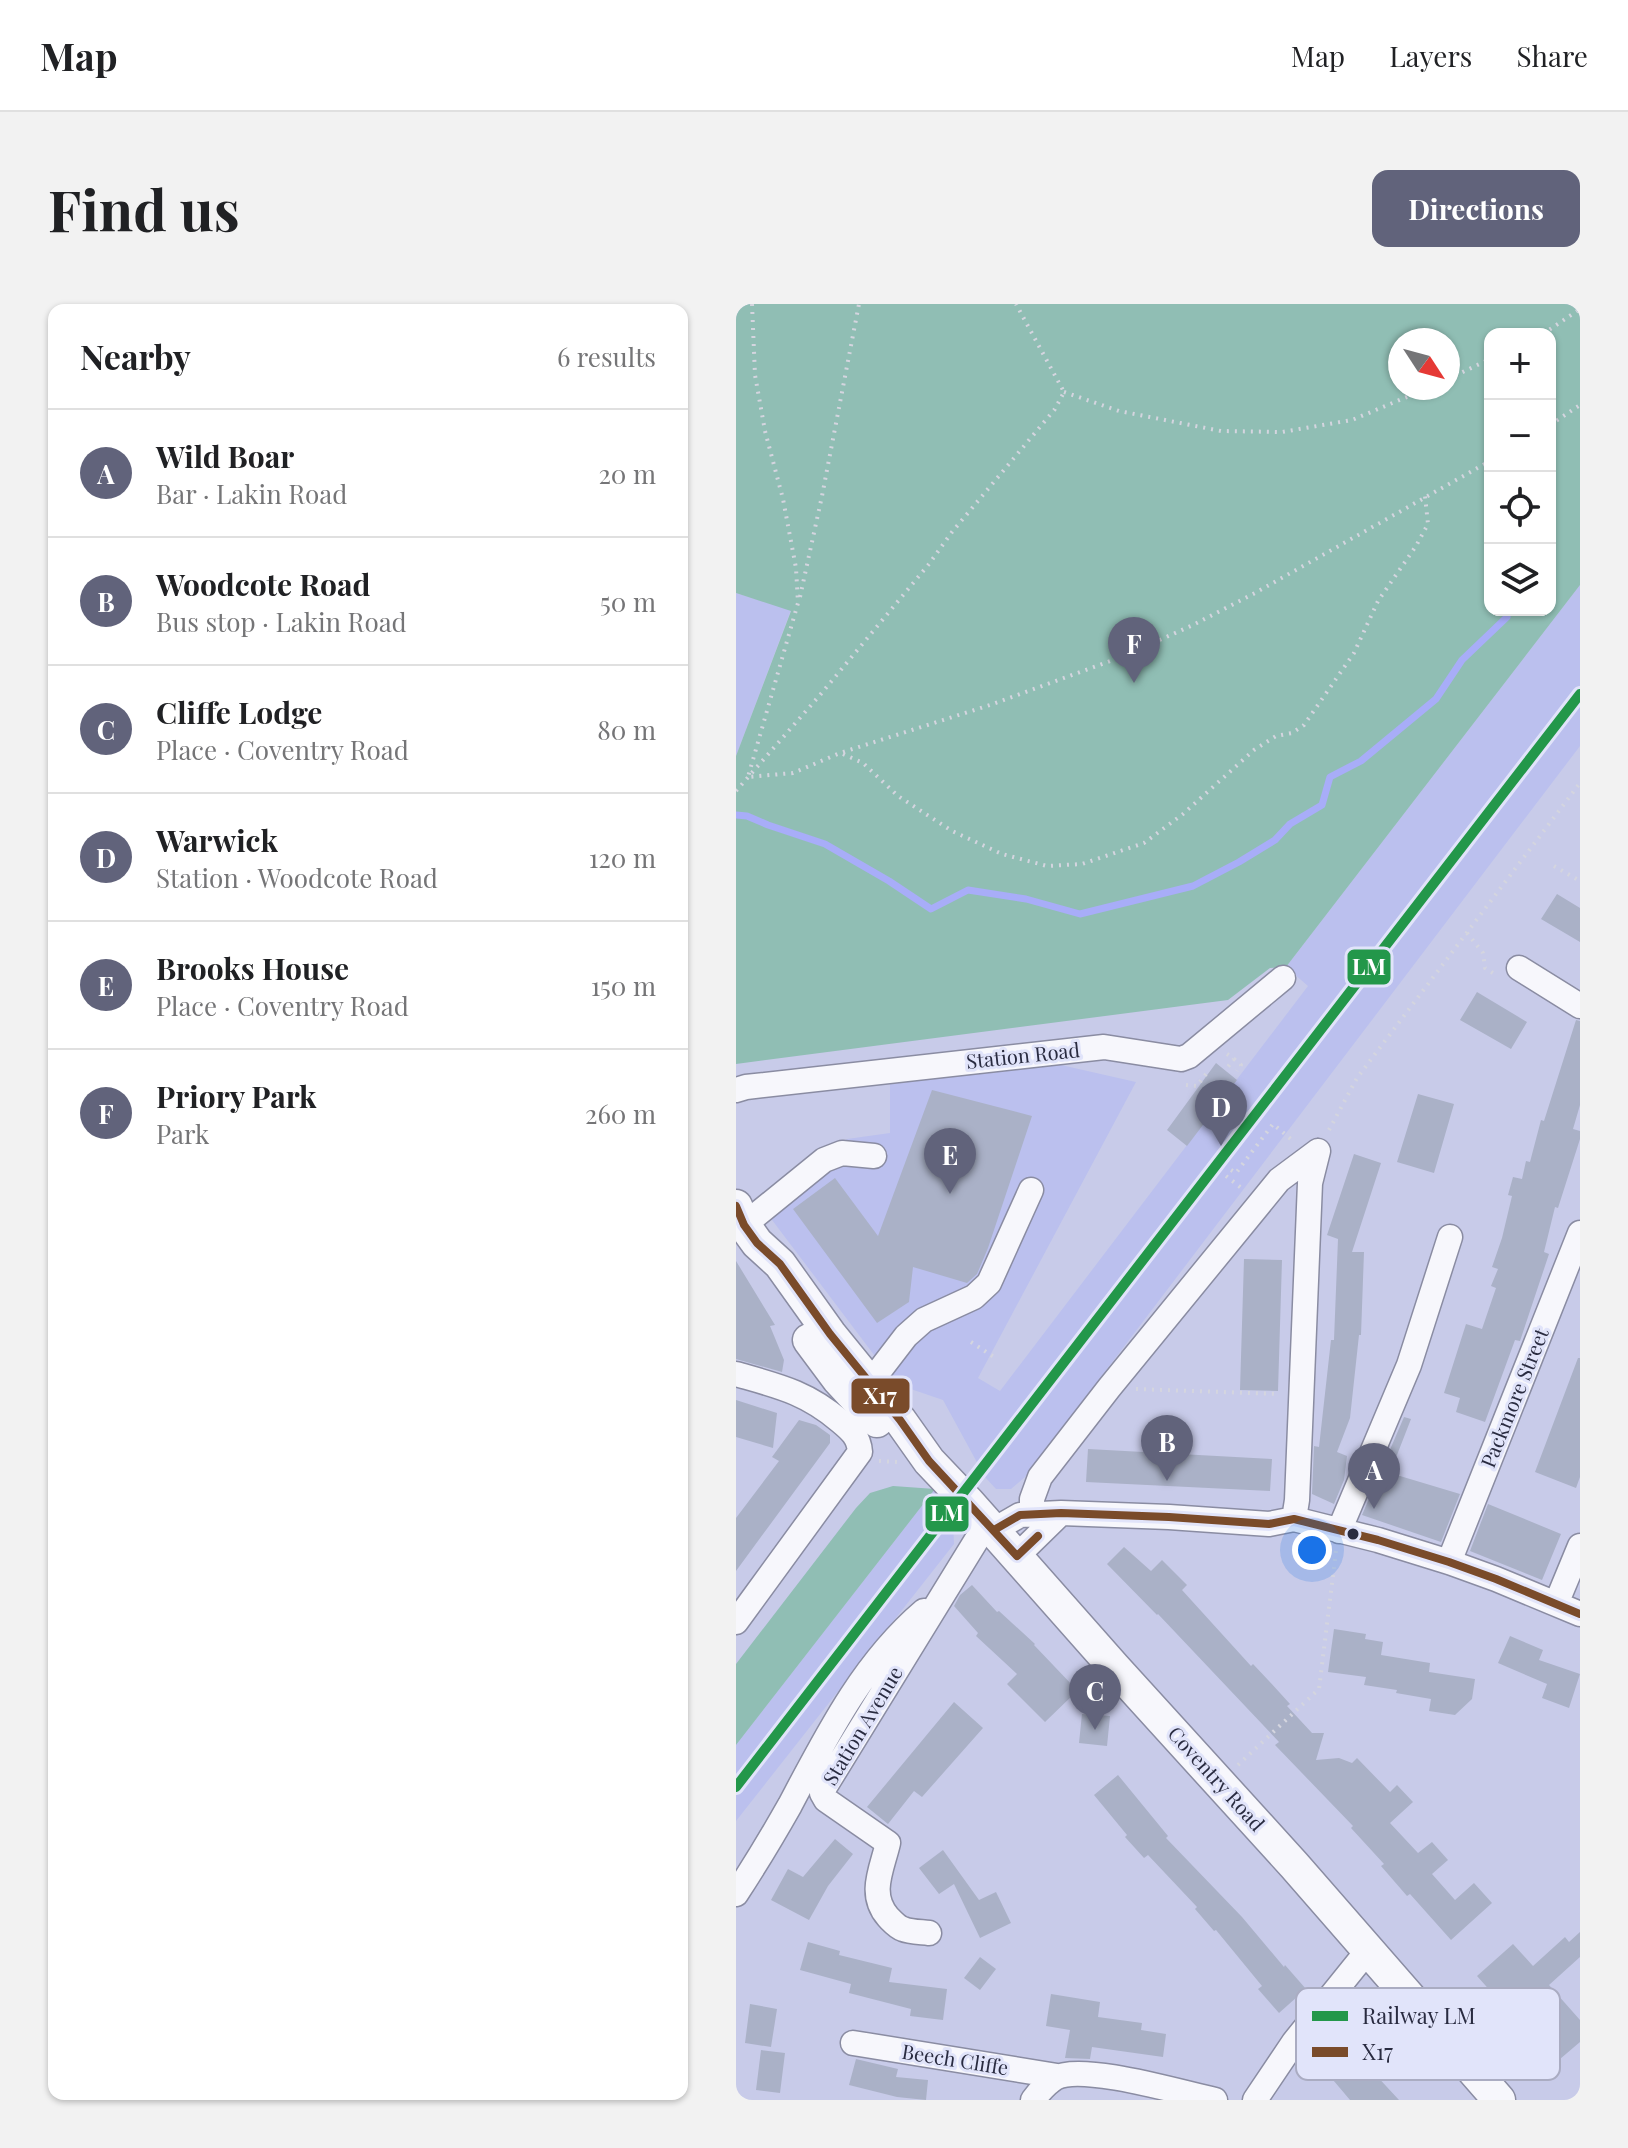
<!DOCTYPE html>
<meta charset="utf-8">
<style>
:root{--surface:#fff;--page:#f2f2f2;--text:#202124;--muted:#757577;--line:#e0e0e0;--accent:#61637b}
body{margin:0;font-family:"Playfair Display",serif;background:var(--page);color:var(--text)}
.controls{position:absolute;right:24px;top:24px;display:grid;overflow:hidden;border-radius:16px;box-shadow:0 2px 6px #0004}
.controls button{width:72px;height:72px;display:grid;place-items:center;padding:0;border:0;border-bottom:2px solid var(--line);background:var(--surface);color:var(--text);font:40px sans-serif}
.compass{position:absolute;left:652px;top:24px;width:72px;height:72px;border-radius:50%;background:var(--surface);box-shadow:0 2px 6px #0004;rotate:126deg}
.you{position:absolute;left:576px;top:1246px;width:28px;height:28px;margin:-20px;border:6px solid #fff;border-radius:50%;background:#1a73e8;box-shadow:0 0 0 12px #1a73e833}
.badge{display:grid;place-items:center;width:52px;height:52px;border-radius:50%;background:var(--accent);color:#fff;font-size:26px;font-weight:700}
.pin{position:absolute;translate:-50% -66px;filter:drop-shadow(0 2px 4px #0008)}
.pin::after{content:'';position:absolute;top:42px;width:28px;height:24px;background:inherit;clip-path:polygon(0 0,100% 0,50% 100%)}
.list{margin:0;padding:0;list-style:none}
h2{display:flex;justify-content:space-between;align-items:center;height:104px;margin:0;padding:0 32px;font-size:34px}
h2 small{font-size:26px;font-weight:400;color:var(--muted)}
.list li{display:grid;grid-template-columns:52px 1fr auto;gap:24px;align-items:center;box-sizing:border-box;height:128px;padding:0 32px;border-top:2px solid var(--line)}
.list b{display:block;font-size:30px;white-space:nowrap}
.list p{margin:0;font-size:26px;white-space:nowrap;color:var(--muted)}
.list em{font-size:26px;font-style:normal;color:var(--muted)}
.icon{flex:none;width:44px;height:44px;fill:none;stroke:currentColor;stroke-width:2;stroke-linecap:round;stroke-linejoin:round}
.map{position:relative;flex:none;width:844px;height:1796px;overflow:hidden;border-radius:16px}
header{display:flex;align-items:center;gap:48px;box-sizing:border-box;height:112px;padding:0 40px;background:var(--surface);border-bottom:2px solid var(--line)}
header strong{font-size:38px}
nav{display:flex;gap:44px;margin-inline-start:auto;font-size:28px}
.intro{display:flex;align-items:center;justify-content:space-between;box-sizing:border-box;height:192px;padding:0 48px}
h1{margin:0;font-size:56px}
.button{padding:20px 36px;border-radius:16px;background:var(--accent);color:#fff;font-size:28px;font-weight:700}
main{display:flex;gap:48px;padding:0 48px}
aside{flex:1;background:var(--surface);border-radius:16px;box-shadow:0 2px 6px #0004}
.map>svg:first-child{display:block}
.built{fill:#bbc0ee}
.green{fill:#90beb4;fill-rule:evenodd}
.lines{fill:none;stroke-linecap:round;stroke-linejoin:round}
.stream{stroke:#a8adf8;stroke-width:7}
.building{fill:#aab1c7}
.minor-casing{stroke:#8a8ca2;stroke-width:27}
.major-casing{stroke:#8a8ca2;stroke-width:35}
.path{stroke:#d4d5df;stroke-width:4;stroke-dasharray:2 6;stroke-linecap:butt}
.minor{stroke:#f7f7fc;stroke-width:24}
.major{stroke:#f7f7fc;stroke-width:32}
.bus-1-casing{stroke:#e1e4fa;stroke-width:14}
.bus-1{stroke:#7a4b2a;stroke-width:8}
.rail-1-casing{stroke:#e1e4fa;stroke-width:16}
.rail-1{stroke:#23974a;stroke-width:10}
.bus-dot{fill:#292b40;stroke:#e1e4fa;stroke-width:3}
.labels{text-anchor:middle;stroke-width:6;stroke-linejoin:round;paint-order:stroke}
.street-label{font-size:20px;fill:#292b40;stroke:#e1e4fa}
.key{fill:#e1e4fa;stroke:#aaacc2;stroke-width:2}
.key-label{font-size:22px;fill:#292b40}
.line-badge{stroke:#e1e4fa;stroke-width:3}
.badge-label{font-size:22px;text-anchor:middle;font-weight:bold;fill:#fff}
</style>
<header>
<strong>Map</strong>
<nav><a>Map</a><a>Layers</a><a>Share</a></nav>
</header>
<div class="intro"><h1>Find us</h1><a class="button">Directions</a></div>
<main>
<aside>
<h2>Nearby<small>6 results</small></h2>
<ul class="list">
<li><span class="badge">A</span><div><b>Wild Boar</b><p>Bar · Lakin Road</p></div><em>20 m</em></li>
<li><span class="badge">B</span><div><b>Woodcote Road</b><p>Bus stop · Lakin Road</p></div><em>50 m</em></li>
<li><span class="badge">C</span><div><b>Cliffe Lodge</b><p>Place · Coventry Road</p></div><em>80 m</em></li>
<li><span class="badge">D</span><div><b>Warwick</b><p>Station · Woodcote Road</p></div><em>120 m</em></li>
<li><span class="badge">E</span><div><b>Brooks House</b><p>Place · Coventry Road</p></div><em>150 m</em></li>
<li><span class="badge">F</span><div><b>Priory Park</b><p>Park</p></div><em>260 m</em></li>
</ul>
</aside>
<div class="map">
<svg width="844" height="1796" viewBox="0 0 844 1796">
<rect width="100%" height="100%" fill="#c8cbe9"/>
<path class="built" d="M844,281V442L289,1173L275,1185H260L249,1173L207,1096L160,1080L24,900L111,835L154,829V777L325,761L400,778L242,1074L264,1087L572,682L550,663Z
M0,289L55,306L0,452Z
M199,1185L217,1216L218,1240L0,1517V1441Z"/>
<path class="green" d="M0,0H844V281L550,663L534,664L492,696L0,760V452L55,307L0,289ZM754,30H814V306H754ZM664,36H712V84H664Z
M157,1182L199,1185L0,1441V1360L120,1204L134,1189Z"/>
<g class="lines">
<path class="stream" d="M0,511L11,512L32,521L89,540L153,577L195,605L232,586L290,595L344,610L457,582L503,558L539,536L554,520L586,501L594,473L625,457L700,395L726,356L771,313"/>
</g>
<path class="building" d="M821,590L844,604V638L805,615Z
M741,688L791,718L775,745L724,716Z
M840,716L844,717V801L837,825L844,827V835L822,904L819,903L808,948L813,950L784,1037L779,1036L749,1118L720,1108L724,1094L708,1089L730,1020L746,1025L760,984L755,982L762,965L756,963L766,934L776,892L772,891L777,873L786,875L790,857L794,858L805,816L808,817Z
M480,759L501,776L451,842L431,826Z
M196,786L296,812L252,944L241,970L231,979L177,963L173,998L141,1019L57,905L99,874L142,932Z
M682,790L718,800L698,869L661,858Z
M618,850L645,859L616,948H628L625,1031H623L614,1114L601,1148L611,1152L608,1176L598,1200L576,1190L578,1142L583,1143L595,1036H598L602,935L591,931Z
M508,955L546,956L542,1087L504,1086Z
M0,957L39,1021L34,1022L48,1056L46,1068L0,1055Z
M842,1054H844V1173L840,1184L799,1168Z
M0,1096L41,1109L37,1144L0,1133Z
M668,1113L675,1115L654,1169L724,1190L705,1238L626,1211Z
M63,1116L80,1121L94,1131V1139L0,1267V1214L43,1157L36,1153Z
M352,1145L536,1155L534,1187L350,1178Z
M752,1200L825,1230L806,1276L734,1247Z
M388,1243L415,1267L426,1256L451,1281L446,1286L515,1362L517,1360L533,1377L554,1400L551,1402L576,1429H588L580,1456L603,1454L616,1459L621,1454L654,1488L661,1481L677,1498L654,1519L682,1549L696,1538L712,1556L696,1570L719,1596L738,1579L756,1599L715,1636L674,1590L671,1592L645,1562L648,1560L615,1524L617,1522L539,1441L543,1438L422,1310L421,1311L371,1260Z
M236,1281L261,1308L263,1307L299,1340L298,1341L338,1383V1390L309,1418L271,1380L281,1370L240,1332L242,1329L218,1302L224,1291Z
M598,1325L630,1330L629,1335L647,1338L645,1351L694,1359L693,1368L739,1375L736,1395L719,1411L693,1407L695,1395L660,1389L661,1386L628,1381L630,1373L592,1368Z
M774,1332L807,1346L803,1356L844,1370L833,1404L806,1394L811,1380L762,1359Z
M218,1398L247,1424L186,1493L178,1487L152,1520L131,1503Z
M346,1410L374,1412L371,1442L343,1439Z
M382,1471L432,1532L430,1534L506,1613L548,1663L549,1661L570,1685L543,1709L522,1685L526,1682L480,1626L478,1627L459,1605L461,1603L412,1551L408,1554L389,1533L391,1531L358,1491Z
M99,1535L117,1550L92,1582L73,1616L35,1596L52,1565L67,1573Z
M207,1546L243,1596L260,1588L275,1619L244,1634L218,1580L203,1590L183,1564Z
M844,1628V1653L813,1681L844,1716V1738L817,1761L806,1748L820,1736L790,1702L765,1725L753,1711L766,1700L741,1672L777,1640L797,1662L829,1633L833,1638Z
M72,1638L104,1647L103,1651L156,1664L153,1678L211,1685L207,1716L174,1712L175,1705L113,1689L115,1680L64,1666Z
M244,1653L260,1665L244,1686L228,1674Z
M315,1690L364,1698L362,1713L406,1719L405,1726L430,1730L427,1753L356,1743L354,1755L329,1754L334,1726L310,1722Z
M14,1700L41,1705L35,1743L9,1739Z
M600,1724L625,1755L663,1796H614L592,1770L586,1776L566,1753Z
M25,1746L49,1749L44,1789L20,1786Z
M120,1755L162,1765L160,1773L192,1776L190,1796L161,1793L113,1781Z"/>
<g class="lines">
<g class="minor-casing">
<path id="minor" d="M783,664L844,702
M0,786L10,783L368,743L445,755L453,752L547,674
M8,921L88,856L106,849L138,852
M0,1070C42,1082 70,1088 104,1117C115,1126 123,1133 124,1148L0,1318
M128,1093L127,1088L170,1032L188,1016L238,993L253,979L295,886
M296,1211V1195L304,1173L373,1084L543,876L582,847
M558,1215L561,1196L574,879L582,847
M258,1226L284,1211L325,1209L433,1213L533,1220L558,1215L642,1236L713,1258L760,1275L844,1310
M603,1227L673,1061L714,933
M281,1252L325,1209
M713,1258L844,929
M820,1300L844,1242
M0,1590C19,1561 37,1531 54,1501C91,1431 127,1359 188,1307
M193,1629C185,1628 174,1628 167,1625C161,1623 156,1617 152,1613C132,1590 146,1565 152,1539L90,1496L86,1489L90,1481L251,1219
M117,1739L321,1772
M297,1796C303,1788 311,1779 319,1774C346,1759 446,1789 479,1796
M519,1796L558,1738L633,1645"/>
</g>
<g class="major-casing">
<path id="major" d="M0,902L8,921L21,939L44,960L94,1030L164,1116L193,1157L233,1199L378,1363L558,1561L763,1796
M73,1036L102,1075L141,1117"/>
</g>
<path class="path" d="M16,0L19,71L29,127L47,195L60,264L62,299L12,473L57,469L104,449L254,401L388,352L457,321L519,289L754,157
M807,30L844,5
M712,75L754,55
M328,88L383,107L485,127L546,128L616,116L692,84
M814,121L844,101
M64,293L86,192L123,0
M107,450L127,459L162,492L216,527L266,550L311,562L346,560L408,539L447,510L518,446L540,432L556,429L568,421L618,349L642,297L680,242L692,220L689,192
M0,487L84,391L193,260L216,228L319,105L328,88L280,0
M818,562L844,577
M731,629L747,649L749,664L760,671
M491,750L498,755L491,764L493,765
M498,755L505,761L501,767
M450,781L461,782L470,770
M593,826L621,774L844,479
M495,866L500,869L537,820L556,836
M490,872L508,886
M235,1038L261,1055
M400,1085L543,1090
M143,1157L162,1158
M502,1461L583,1385L600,1247"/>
<use href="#minor" class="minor"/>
<use href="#major" class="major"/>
<g class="bus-1-casing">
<path id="bus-1" d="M0,902L8,921L21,939L44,960L94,1030L164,1116L193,1157L281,1252L302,1232
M258,1226L284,1211L325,1209L433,1213L533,1220L558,1215L642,1236L713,1258L760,1275L844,1310"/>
</g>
<use href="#bus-1" class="bus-1"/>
<g class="rail-1-casing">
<path id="rail-1" d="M0,1483L844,390"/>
</g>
<use href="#rail-1" class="rail-1"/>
</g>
<circle class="bus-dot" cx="617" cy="1230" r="7"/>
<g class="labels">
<g class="street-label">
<text transform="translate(287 752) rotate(-6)" y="7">Station Road</text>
<text transform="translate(779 1094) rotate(-68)" y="7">Packmore Street</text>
<text transform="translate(127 1422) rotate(-59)" y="7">Station Avenue</text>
<text transform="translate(480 1475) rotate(48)" y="7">Coventry Road</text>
<text transform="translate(219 1756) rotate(9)" y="7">Beech Cliffe</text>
</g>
</g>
<rect x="560" y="1684" width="264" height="92" rx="12" class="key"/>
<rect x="576" y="1707" width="36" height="10" fill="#23974a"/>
<rect x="576" y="1743" width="36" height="10" fill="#7a4b2a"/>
<g class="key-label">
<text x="626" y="1720">Railway LM</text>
<text x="626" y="1756">X17</text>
</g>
<g class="line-badge">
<rect x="610" y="644" width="46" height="38" rx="8" fill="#23974a"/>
<rect x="114" y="1073" width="61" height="38" rx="8" fill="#7a4b2a"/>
<rect x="188" y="1191" width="46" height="38" rx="8" fill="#23974a"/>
</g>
<g class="badge-label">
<text x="633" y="671">LM</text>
<text x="144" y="1100">X17</text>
<text x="211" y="1217">LM</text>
</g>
</svg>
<div class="controls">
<button>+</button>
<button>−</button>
<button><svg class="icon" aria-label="locate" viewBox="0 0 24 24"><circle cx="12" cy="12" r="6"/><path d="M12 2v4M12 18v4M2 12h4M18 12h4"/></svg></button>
<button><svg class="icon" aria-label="layers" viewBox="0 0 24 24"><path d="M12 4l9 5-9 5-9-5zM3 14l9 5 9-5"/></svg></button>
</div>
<svg class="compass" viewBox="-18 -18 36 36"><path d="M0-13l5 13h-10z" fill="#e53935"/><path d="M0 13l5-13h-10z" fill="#757577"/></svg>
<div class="you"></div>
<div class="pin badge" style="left:638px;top:1205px">A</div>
<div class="pin badge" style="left:431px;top:1177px">B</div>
<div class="pin badge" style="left:359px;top:1426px">C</div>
<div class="pin badge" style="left:485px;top:842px">D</div>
<div class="pin badge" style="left:214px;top:890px">E</div>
<div class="pin badge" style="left:398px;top:379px">F</div>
</div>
</main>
